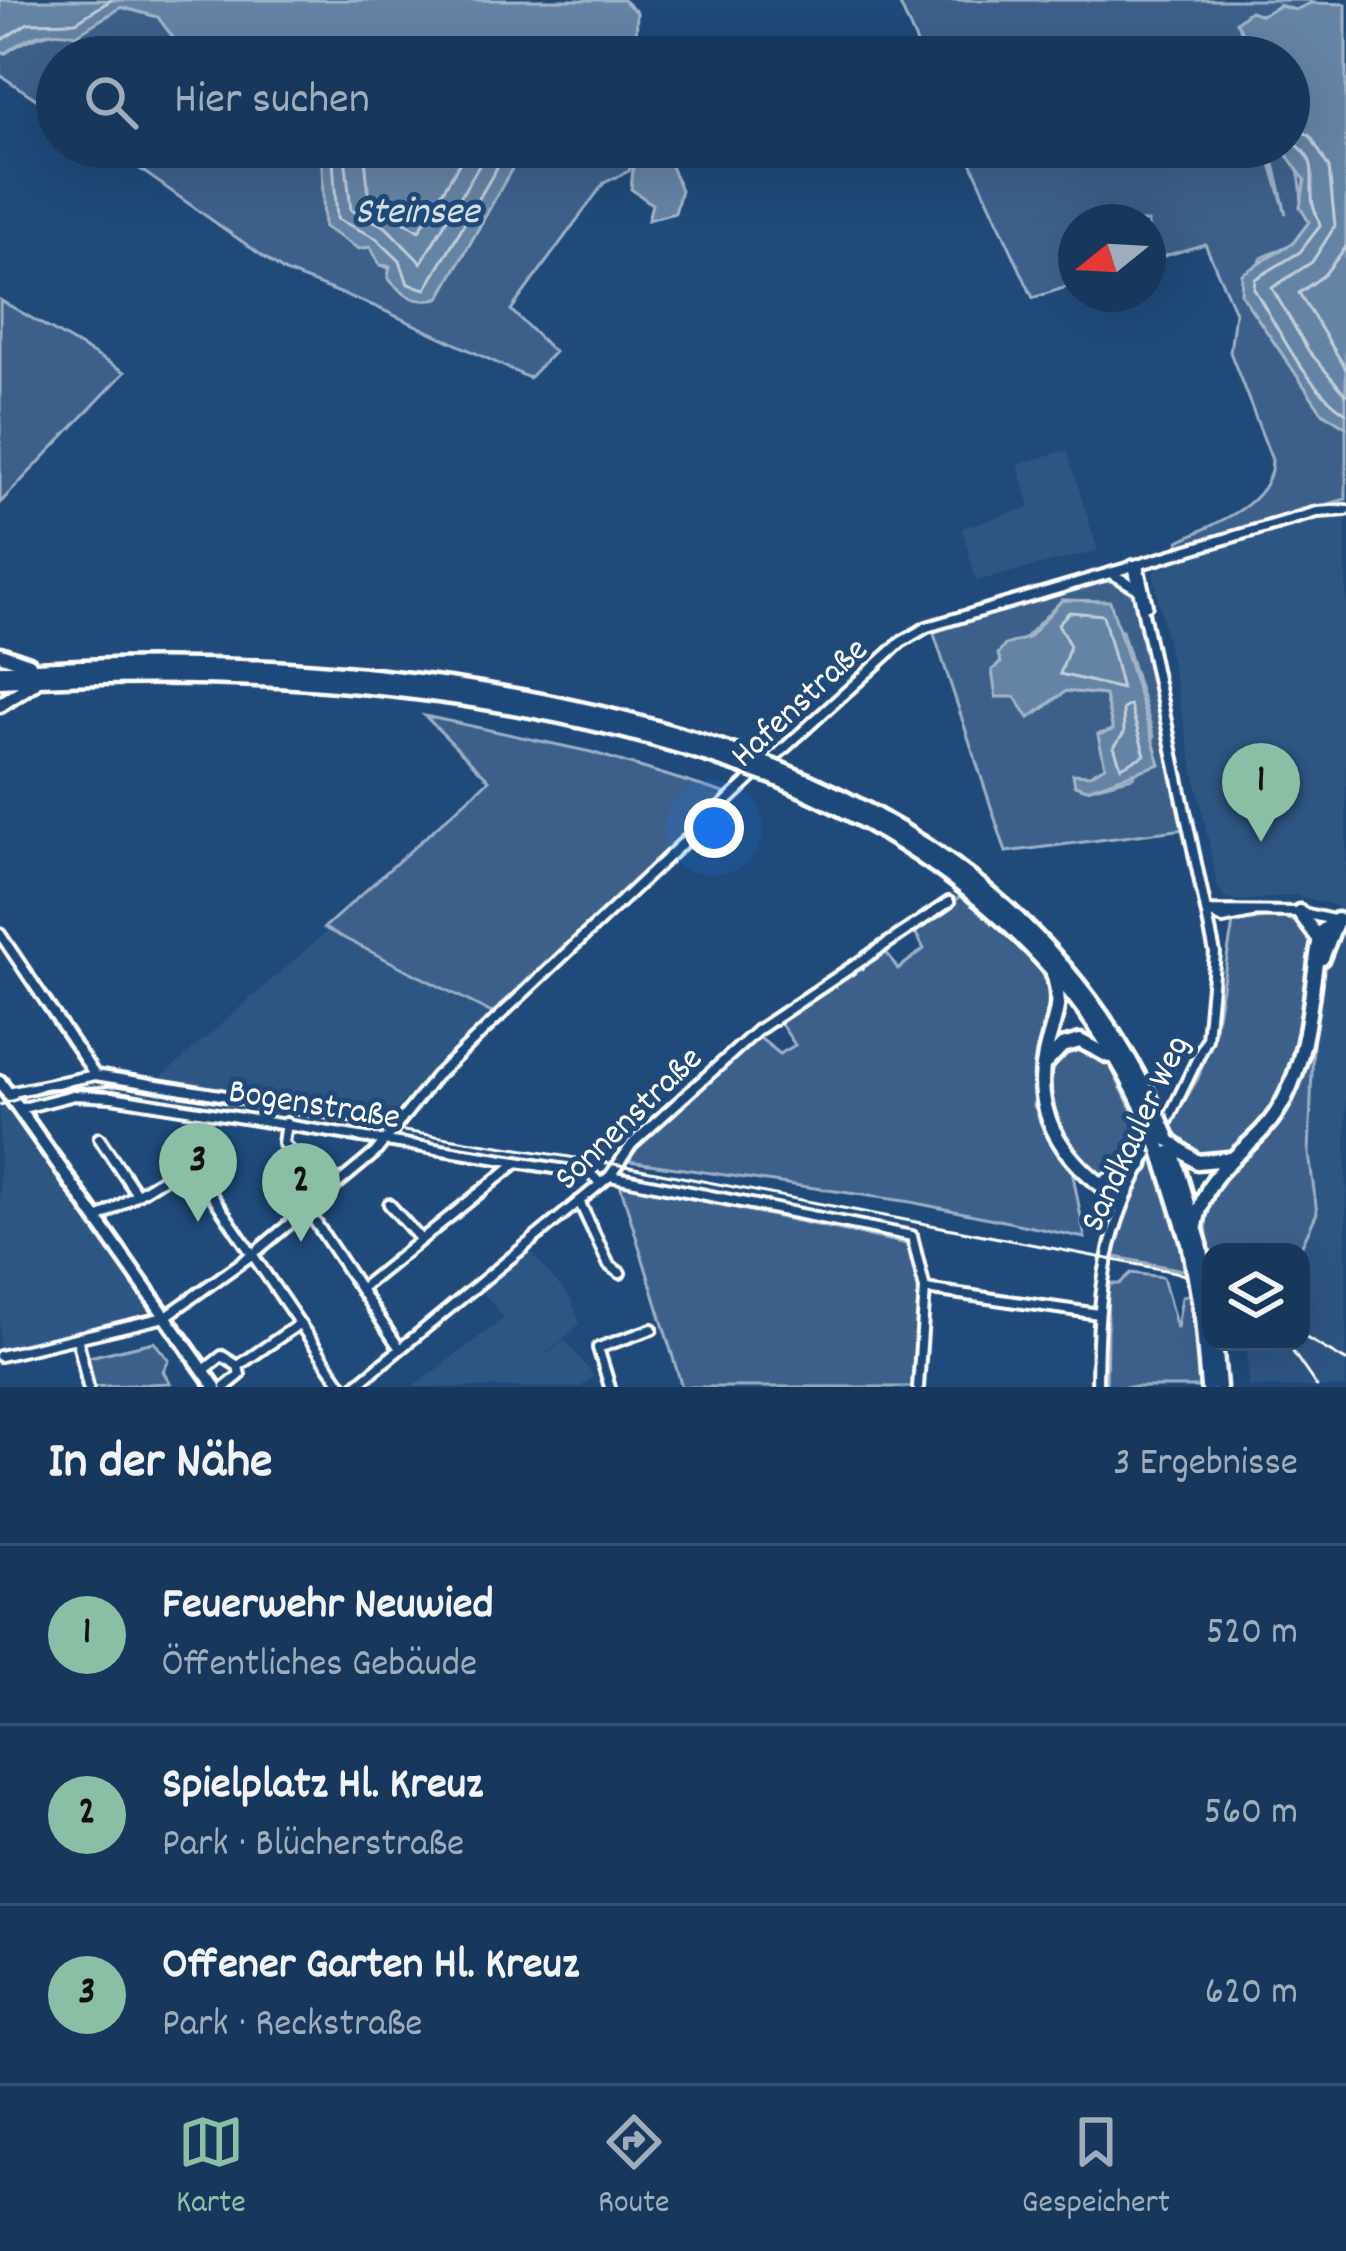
<!DOCTYPE html>
<html lang="de">
<meta charset="utf-8">
<style>
:root{--surface:#17385c;--page:#203f62;--text:#f1f3f6;--muted:#9eacbb;--line:#365272;--accent:#8abfa5}
body{margin:0;font-family:Dekko,sans-serif;background:var(--page);color:var(--text)}
.controls{position:absolute;right:36px;bottom:36px;display:grid;overflow:hidden;border-radius:24px;box-shadow:0 12px 48px #0002}
.controls button{width:108px;height:108px;display:grid;place-items:center;padding:0;border:0;border-bottom:3px solid var(--line);background:var(--surface);color:var(--text);font:60px sans-serif}
.compass{position:absolute;left:1058px;top:204px;width:108px;height:108px;border-radius:50%;background:var(--surface);box-shadow:0 12px 48px #0002;rotate:252deg}
.you{position:absolute;left:714px;top:828px;width:42px;height:42px;margin:-30px;border:9px solid #fff;border-radius:50%;background:#1a73e8;box-shadow:0 0 0 18px #1a73e833}
.badge{display:grid;place-items:center;width:78px;height:78px;border-radius:50%;background:var(--accent);color:#111;font-size:39px;font-weight:700}
.pin{position:absolute;translate:-50% -99px;filter:drop-shadow(0 3px 6px #0008)}
.pin::after{content:'';position:absolute;top:63px;width:42px;height:36px;background:inherit;clip-path:polygon(0 0,100% 0,50% 100%)}
.list{margin:0;padding:0;list-style:none}
h2{display:flex;justify-content:space-between;align-items:center;height:156px;margin:0;padding:0 48px;font-size:51px}
h2 small{font-size:39px;font-weight:400;color:var(--muted)}
.list li{display:grid;grid-template-columns:78px 1fr auto;gap:36px;align-items:center;box-sizing:border-box;height:180px;padding:0 48px;border-top:3px solid var(--line)}
.list b{display:block;font-size:45px;white-space:nowrap}
.list p{margin:0;font-size:39px;white-space:nowrap;color:var(--muted)}
.list em{font-size:39px;font-style:normal;color:var(--muted)}
.icon{flex:none;width:66px;height:66px;fill:none;stroke:currentColor;stroke-width:2;stroke-linecap:round;stroke-linejoin:round}
.map{position:relative;flex:none;width:1346px;height:1387px;overflow:hidden}
.search{position:absolute;background:var(--surface);box-shadow:0 12px 48px #0002;left:36px;right:36px;top:36px;height:132px;display:flex;align-items:center;gap:30px;box-sizing:border-box;padding:0 42px;border-radius:66px;color:var(--muted);font-size:45px}
.sheet{height:696px;background:var(--surface)}
nav{display:flex;justify-content:space-around;align-items:center;box-sizing:border-box;height:168px;border-top:3px solid var(--line);background:var(--surface);font-size:33px;color:var(--muted)}
nav a{display:grid;justify-items:center;gap:6px}
nav .on{color:var(--accent)}
.map>svg:first-child{display:block}
.built{fill:#2e5683}
.green{fill:#3c618b;stroke:#9eb0c5;stroke-width:3;fill-rule:evenodd}
.water{fill:#6583a4;stroke:#a3b5c8;stroke-width:3}
.lines{fill:none;stroke-linecap:round;stroke-linejoin:round}
.shore{stroke:#c1cddb;stroke-width:3}
.minor-casing{stroke:#fff;stroke-width:16}
.major-casing{stroke:#fff;stroke-width:20}
.highway-casing{stroke:#fff;stroke-width:21}
.minor{stroke:#1f4a7a;stroke-width:8}
.major{stroke:#1f4a7a;stroke-width:10}
.highway{stroke:#1f4a7a;stroke-width:12}
.rail{stroke:#fff;stroke-width:3}
.highway-bridge-casing{stroke:#fff;stroke-width:21;stroke-linecap:butt}
.highway-bridge{stroke:#1f4a7a;stroke-width:12}
.labels{text-anchor:middle;stroke-width:10;stroke-linejoin:round;paint-order:stroke}
.street-label{font-size:36px;fill:#fff;stroke:#1f4a7a}
.water-label{font-size:39px;font-style:italic;fill:#d8e0e8;stroke:#1f4a7a}
</style>
<div class="map">
<svg width="1346" height="1387" viewBox="0 0 1346 1387">
<rect width="100%" height="100%" fill="#1f4a7a"/>
<filter id="ink" filterUnits="userSpaceOnUse"><feTurbulence type="fractalNoise" baseFrequency=".00833" numOctaves="2"/><feDisplacementMap in="SourceGraphic" scale="24" xChannelSelector="R" yChannelSelector="G"/><feConvolveMatrix kernelMatrix="1 2 1 2 8 2 1 2 1" color-interpolation-filters="sRGB"/></filter>
<g filter="url(#ink)">
<path class="built" d="M1067,450L1098,551L976,581L962,528L1030,507L1018,464Z
M1346,513V1387H1248L1247,1342H1301V1252H1292L1300,1248L1317,1215L1309,1154L1314,1015L1337,906L1295,895L1242,901L1224,898L1218,888L1153,573L1159,566L1216,548Z
M327,931L492,1013L395,1111L160,1078Z
M0,1097L16,1110L103,1235L149,1310L93,1335L0,1352Z
M529,1250L571,1299L580,1324L539,1360L565,1340L594,1376L581,1387H413L504,1318L481,1290Z"/>
<path class="green" d="M898,0H1310L1311,3L1295,10L1279,5L1240,34L1257,57H923Z
M121,7L158,17L178,43L209,57H57V113L0,75V50L6,53C45,24 85,36 121,7Z
M109,147H304L322,161L324,227L371,247L380,264L440,297L524,147L635,149L629,171L604,183L511,310L554,352L529,378L374,306L285,272Z
M964,147H1266L1286,214L1270,147L1291,155C1308,186 1295,198 1309,222L1293,243L1262,258L1241,294L1322,412L1346,427V499L1178,546L1179,541C1214,523 1272,506 1272,460L1230,352L1235,312L1205,244L1148,261V222H1076V284L1033,298Z
M0,300L125,372L0,503Z
M1129,580L1140,605L1185,829L1006,852L932,628L1103,582ZM1062,600L1122,631L1154,737L1133,777L1087,789L1075,785L1105,766L1098,734L1113,731L1105,695L1066,691L1038,713L1019,701L992,671Z
M425,716L591,752L727,794L492,1013L324,928L489,780Z
M962,895L1037,963L1054,995L1038,1061L1034,1106L1072,1170L1085,1238L911,1202L621,1160L756,1035L780,1054L795,1045L777,1018L885,950L898,969L924,949L915,932Z
M1277,916L1306,924L1315,934C1315,1008 1289,1152 1199,1158L1180,1145L1171,1124L1198,1078L1214,1033L1233,923Z
M1314,1015L1309,1154L1317,1213L1300,1249L1292,1252H1211V1258C1190,1154 1233,1191 1270,1127C1290,1094 1300,1051 1314,1015Z
M1078,1045L1107,1059L1148,1143L1122,1174C1070,1188 1011,1075 1078,1045Z
M1153,1155L1188,1271L1110,1256L1117,1222Z
M620,1184L908,1244L919,1289L913,1387H682Z
M1131,1273L1163,1277L1177,1328L1182,1297L1192,1293L1203,1387H1106L1108,1284H1119Z
M154,1342L169,1360L163,1371L170,1383L91,1387L85,1358Z"/>
<path class="water" d="M0,0H623L637,12L636,52L634,57H209L177,43L158,17L121,7L76,35C46,28 29,36 5,53L0,50Z
M1311,3L1346,4V427L1322,412L1241,294L1242,274L1293,243L1309,222L1300,207L1305,180L1281,147H1289V57H1257L1236,22L1250,11L1261,15L1280,6L1295,10Z
M304,147H524L440,297C418,306 403,296 388,278L390,266L380,265L370,247L359,249L324,227L322,162Z
M635,147H663L681,190L675,213L648,220L652,204L631,189Z
M1062,600L1110,601L1160,764L1087,789L1075,785L1073,774L1090,775L1105,766L1098,735L1113,730L1105,695L1066,691L1029,718L1015,697H996L992,670L1001,663L998,654L1005,645L1028,638Z"/>
<g class="lines">
<path class="shore" d="M0,41L28,23L76,22L111,0
M1289,122L1311,137L1329,168L1335,226L1312,262L1272,288L1308,350L1346,395
M1289,139C1323,161 1308,177 1313,205C1315,212 1319,218 1320,226L1300,252L1255,279L1254,289C1280,330 1304,386 1346,413
M323,147L333,160L337,219L376,238L400,261L408,284L426,289L509,147
M344,147L351,210L386,227L421,263L490,147
M364,147L369,199L419,231L469,147
M1346,247L1324,275L1299,293L1346,369
M1069,612L1103,615L1122,689L1060,674L1070,646L1058,624Z
M1130,705L1145,755L1121,767L1114,747L1124,733L1123,709Z"/>
<g class="minor-casing">
<path id="minor" d="M1138,564L1147,605
M1133,565L1215,953L1207,1039L1163,1130
M1111,573L1138,589
M768,763L901,642L927,627L1317,512L1346,510
M1209,911L1299,912L1346,923
M1210,912L1223,919L1252,913
M0,934L95,1075
M8,1093L95,1075L396,1123
M19,1109L74,1095L112,1097L591,1174L600,1183
M286,1123L283,1143L324,1197
M99,1138L136,1193
M610,1176L912,1236L925,1289L918,1387
M211,1194L343,1387
M579,1201L609,1265L620,1273
M389,1204L421,1240
M308,1211L400,1349
M97,1219L182,1167
M360,1289L515,1164
M925,1289L1099,1314
M78,1341L88,1387
M0,1356L165,1317L253,1254L375,1153L436,1076L757,773
M203,1371L222,1356L238,1366
M225,1387L240,1375L238,1366L299,1324
M354,1387L610,1176L632,1144L758,1030L949,902
M610,1387L598,1348L652,1329
M1097,1387C1098,1290 1103,1227 1155,1142"/>
</g>
<g class="major-casing">
<path id="major" d="M0,1082L215,1387"/>
</g>
<g class="highway-casing">
<path id="highway" d="M0,654L29,664
M0,671C249,654 512,674 749,757
M0,681C247,667 506,684 741,766
M0,705L34,683
M779,769C948,837 1083,950 1159,1117
M773,777C941,848 1079,958 1152,1129
M1299,912L1319,939
M1322,958L1337,920
M1053,974C1064,1007 1052,1022 1045,1054C1031,1120 1070,1167 1122,1200
M1047,1062L1062,1046L1080,1041L1109,1056
M1169,1140L1200,1244
M1172,1143L1197,1162L1229,1159
M1160,1150L1189,1243
M1107,1181L1141,1165
M1196,1226C1208,1155 1256,1156 1285,1098C1311,1047 1310,987 1321,932L1337,920
M1202,1317L1208,1387
M1215,1342L1219,1387"/>
</g>
<use href="#minor" class="minor"/>
<use href="#major" class="major"/>
<use href="#highway" class="highway"/>
<path class="rail" d="M0,1105L47,1089L117,1086L614,1164L1176,1272L1211,1285
M1301,1335L1346,1361
M1286,1342L1317,1387"/>
<g class="highway-bridge-casing">
<path id="highway-bridge" d="M749,757L779,769
M741,766L773,777
M1159,1117L1169,1140
M1152,1129L1160,1150
M1189,1243L1202,1317
M1200,1244L1211,1303"/>
</g>
<use href="#highway-bridge" class="highway-bridge"/>
</g>
</g>
<g class="labels">
<g class="street-label">
<text transform="translate(797 700) rotate(-43)" y="13">Hafenstraße</text>
<text transform="translate(315 1101) rotate(9)" y="13">Bogenstraße</text>
<text transform="translate(626 1116) rotate(-44)" y="13">Sonnenstraße</text>
<text transform="translate(1132 1132) rotate(-65)" y="13">Sandkauler Weg</text>
</g>
<g class="water-label">
<text x="417" y="222">Steinsee</text>
</g>
</g>
</svg>
<div class="controls">
<button><svg class="icon" aria-label="layers" viewBox="0 0 24 24"><path d="M12 4l9 5-9 5-9-5zM3 14l9 5 9-5"/></svg></button>
</div>
<svg class="compass" viewBox="-18 -18 36 36"><path d="M0-13l5 13h-10z" fill="#e53935"/><path d="M0 13l5-13h-10z" fill="#9eacbb"/></svg>
<div class="you"></div>
<div class="pin badge" style="left:1261px;top:842px">1</div>
<div class="pin badge" style="left:301px;top:1242px">2</div>
<div class="pin badge" style="left:198px;top:1222px">3</div>
<div class="search"><svg class="icon" aria-label="search" viewBox="0 0 24 24"><circle cx="10" cy="10" r="6"/><path d="M15 15l6 6"/></svg>Hier suchen</div>
</div>
<section class="sheet">
<h2>In der Nähe<small>3 Ergebnisse</small></h2>
<ul class="list">
<li><span class="badge">1</span><div><b>Feuerwehr Neuwied</b><p>Öffentliches Gebäude</p></div><em>520 m</em></li>
<li><span class="badge">2</span><div><b>Spielplatz Hl. Kreuz</b><p>Park · Blücherstraße</p></div><em>560 m</em></li>
<li><span class="badge">3</span><div><b>Offener Garten Hl. Kreuz</b><p>Park · Reckstraße</p></div><em>620 m</em></li>
</ul>
</section>
<nav>
<a class="on"><svg class="icon" aria-label="map" viewBox="0 0 24 24"><path d="M3 6l6-2 6 2 6-2v14l-6 2-6-2-6 2zM9 4v14M15 6v14"/></svg>Karte</a>
<a><svg class="icon" aria-label="directions" viewBox="0 0 24 24"><path d="M12 3l9 9-9 9-9-9zM9 14v-3h6M13 9l2 2-2 2"/></svg>Route</a>
<a><svg class="icon" aria-label="saved" viewBox="0 0 24 24"><path d="M7 4h10v16l-5-4-5 4z"/></svg>Gespeichert</a>
</nav>
